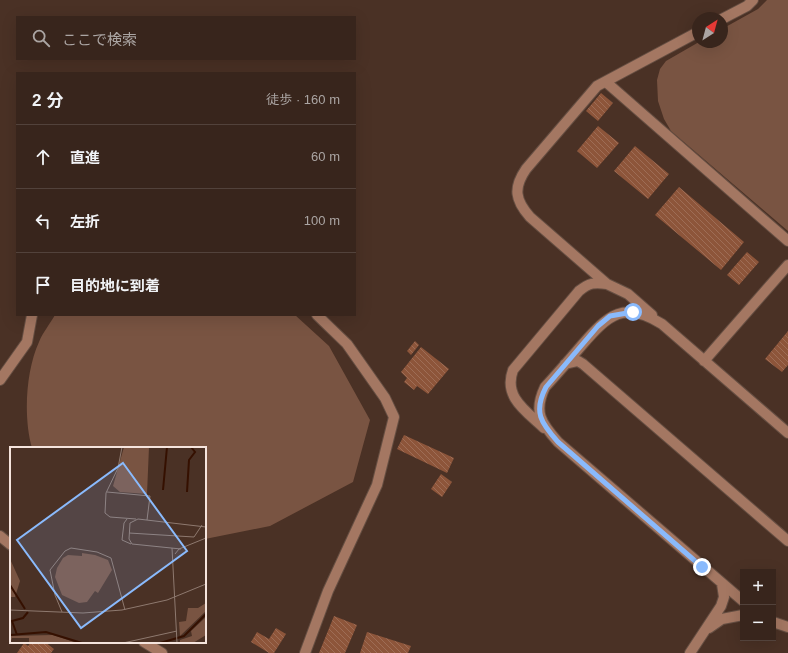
<!DOCTYPE html>
<html lang="ja">
<meta charset="utf-8">
<style>
:root{--surface:#38251c;--page:#433129;--text:#f1f3f6;--muted:#aba5a3;--line:#52423b}
body{margin:0;font-family:Arial,"Noto Sans JP",sans-serif;background:var(--page);color:var(--text)}
.controls{position:absolute;right:12px;bottom:12px;display:grid;overflow:hidden;border-radius:0px;box-shadow:0 4px 16px #0002}
.controls button{width:36px;height:36px;display:grid;place-items:center;padding:0;border:0;border-bottom:1px solid var(--line);background:var(--surface);color:var(--text);font:20px sans-serif}
.compass{position:absolute;left:692px;top:12px;width:36px;height:36px;border-radius:50%;background:var(--surface);box-shadow:0 4px 16px #0002;rotate:36deg}
.stop{position:absolute;width:12px;height:12px;margin:-9px;border:3px solid #8abafc;border-radius:50%;background:#fff}
.stop.end{background:#8abafc;border-color:#fff;box-shadow:0 1px 4px #0008}
.list{margin:0;padding:0;list-style:none}
h2{display:flex;justify-content:space-between;align-items:center;height:52px;margin:0;padding:0 16px;font-size:17px}
h2 small{font-size:13px;font-weight:400;color:var(--muted)}
.list li{display:grid;grid-template-columns:26px 1fr auto;gap:12px;align-items:center;box-sizing:border-box;height:64px;padding:0 16px;border-top:1px solid var(--line)}
.list b{display:block;font-size:15px;white-space:nowrap}
.list em{font-size:13px;font-style:normal;color:var(--muted)}
.icon{flex:none;width:22px;height:22px;fill:none;stroke:currentColor;stroke-width:2;stroke-linecap:round;stroke-linejoin:round}
.map{position:relative;flex:none;width:788px;height:653px;overflow:hidden}
.search{position:absolute;background:var(--surface);box-shadow:0 4px 16px #0002;left:16px;top:16px;width:340px;height:44px;display:flex;align-items:center;gap:10px;box-sizing:border-box;padding:0 14px;border-radius:0px;color:var(--muted);font-size:15px}
.panel{position:absolute;background:var(--surface);box-shadow:0 4px 16px #0002;left:16px;top:72px;width:340px;height:244px;border-radius:0px}
.map>svg:first-child{display:block}
.green{fill:#795442}
.building{fill:url(#building-back-hatch)}
.lines{fill:none;stroke-linecap:round;stroke-linejoin:round}
.minor-casing{stroke:#654e42;stroke-width:12}
.minor{stroke:#a47762;stroke-width:10}
.route{stroke:#8abafc;stroke-width:5}
.inset-river{fill:none;stroke:#351000;stroke-width:2}
.inset-road{fill:none;stroke:#8e796f;stroke-width:1}
.view{fill:#8abafc;fill-opacity:0.15;stroke:#8abafc;stroke-width:2}
.inset-edge{fill:none;stroke:#f5e4dd;stroke-width:2}
</style>
<div class="map">
<svg width="788" height="653" viewBox="0 0 788 653">
<defs>
<pattern id="building-back-hatch" width="6" height="6" patternUnits="userSpaceOnUse"><rect width="6" height="6" fill="#8d553a"/><path d="M-1 5l2 2M0 0l6 6M5-1l2 2" fill="none" stroke="#9e6d56"/></pattern>
</defs>
<rect width="100%" height="100%" fill="#4a3125"/>
<path class="green" d="M767,0H788V231L671,131L664,119L658,101L657,80L660,69L666,61L699,42H722V29L758,9Z
M55,315H295L329,346L370,420L353,482L270,526L205,539V448H32C23,417 26,370 39,342C43,332 50,324 55,315Z"/>
<path class="building" d="M601,93L613,103L598,121L586,111Z
M598,126L619,143L597,168L577,151Z
M635,146L669,174L648,199L614,171Z
M679,187L744,242L721,270L655,215Z
M747,252L759,262L739,285L727,275Z
M788,331V365L782,372L765,359Z
M415,341L419,345L411,355L407,351Z
M421,347L449,369L428,394L417,386L414,390L404,382L407,378L401,372Z
M404,435L454,458L447,473L397,449Z
M441,474L452,482L442,497L431,489Z
M334,616L357,625L345,653H319Z
M276,628L286,634L274,653H269L251,642L257,632L269,639Z
M367,632L411,646L408,653H360Z
M31,642H45L54,649L51,653H17L24,643L28,646Z"/>
<g class="lines">
<g class="minor-casing">
<path id="minor" d="M722,19L747,6L753,0
M606,82L788,241
M652,315L628,294L607,284L530,217C515,200 513,188 526,169L597,86L698,32
M704,361L788,265
M565,364L578,361L583,364L788,541
M0,380L27,342L32,315
M544,428C526,411 503,397 513,370L579,291C589,283 594,282 607,284
M0,536L11,545
M743,601L558,442C541,423 533,412 545,387C558,373 570,359 582,345C608,315 624,300 662,324L788,433
M773,622L788,627
M709,628L722,619L743,615
M144,642L162,653
M305,653L328,591L377,485L394,417L385,398L347,344L317,315
M690,653L721,606L724,597L722,584"/>
</g>
<use href="#minor" class="minor"/>
</g>
<g class="lines">
<path class="route" d="M633,312L610,316L598,326L546,387C533,412 541,423 558,442L702,567"/>
</g>
<g transform="translate(10 447)">
<rect width="196" height="196" fill="#4a3125"/>
<path d="M114,0H139L137,47L110,45L103,39ZM72,106L85,108L98,113L102,123L88,146L85,144L77,155L69,156L52,148L45,130L47,121L53,111L58,108L72,109Z" fill="#795442"/>
<path d="M0,112L10,134L5,150H0ZM196,156V164L170,189L169,175L176,174L178,161H188ZM196,170V188L183,196H170V193L182,189L181,184ZM43,188L67,196H19V191H2L0,196V189Z" fill="#795442"/>
<path class="inset-river" d="M153,43L157,0M177,45L179,13L185,5L181,0M0,138L15,162M0,188L36,185L72,196M7,188L2,174L13,171L18,165M150,196L174,189L196,167"/>
<path class="inset-road" d="M112,0L108,21L96,46L95,66L100,70L126,72M97,45L140,49L137,73M117,72L114,76L112,93L121,97M119,86L184,90L192,78M162,101L167,196M171,102L122,97L119,92L120,76L128,72L196,80M165,107L169,102L196,91M0,163L73,166L112,163L157,153L196,137M52,165L45,148L40,123L55,104L61,101L87,105L101,111L115,163M113,196L167,184"/>
<path class="view" d="M113,16L177,104L71,181L7,93Z"/>
<rect width="196" height="196" class="inset-edge"/>
</g>
</svg>
<div class="controls">
<button>+</button>
<button>−</button>
</div>
<svg class="compass" viewBox="-18 -18 36 36"><path d="M0-13l5 13h-10z" fill="#e53935"/><path d="M0 13l5-13h-10z" fill="#aba5a3"/></svg>
<div class="stop" style="left:633px;top:312px"></div>
<div class="stop end" style="left:702px;top:567px"></div>
<div class="search"><svg class="icon" aria-label="search" viewBox="0 0 24 24"><circle cx="10" cy="10" r="6"/><path d="M15 15l6 6"/></svg>ここで検索</div>
<section class="panel">
<h2>2 分<small>徒歩 · 160 m</small></h2>
<ul class="list">
<li><svg class="icon" aria-label="ahead" viewBox="0 0 24 24"><path d="M12 20V5M6 11l6-6 6 6"/></svg><div><b>直進</b></div><em>60 m</em></li>
<li><svg class="icon" aria-label="left" viewBox="0 0 24 24"><path d="M17 20v-9H6M10 6l-5 5 5 5"/></svg><div><b>左折</b></div><em>100 m</em></li>
<li><svg class="icon" aria-label="arrive" viewBox="0 0 24 24"><path d="M6 21V4h12l-3 4 3 4H6"/></svg><div><b>目的地に到着</b></div></li>
</ul>
</section>
</div>
